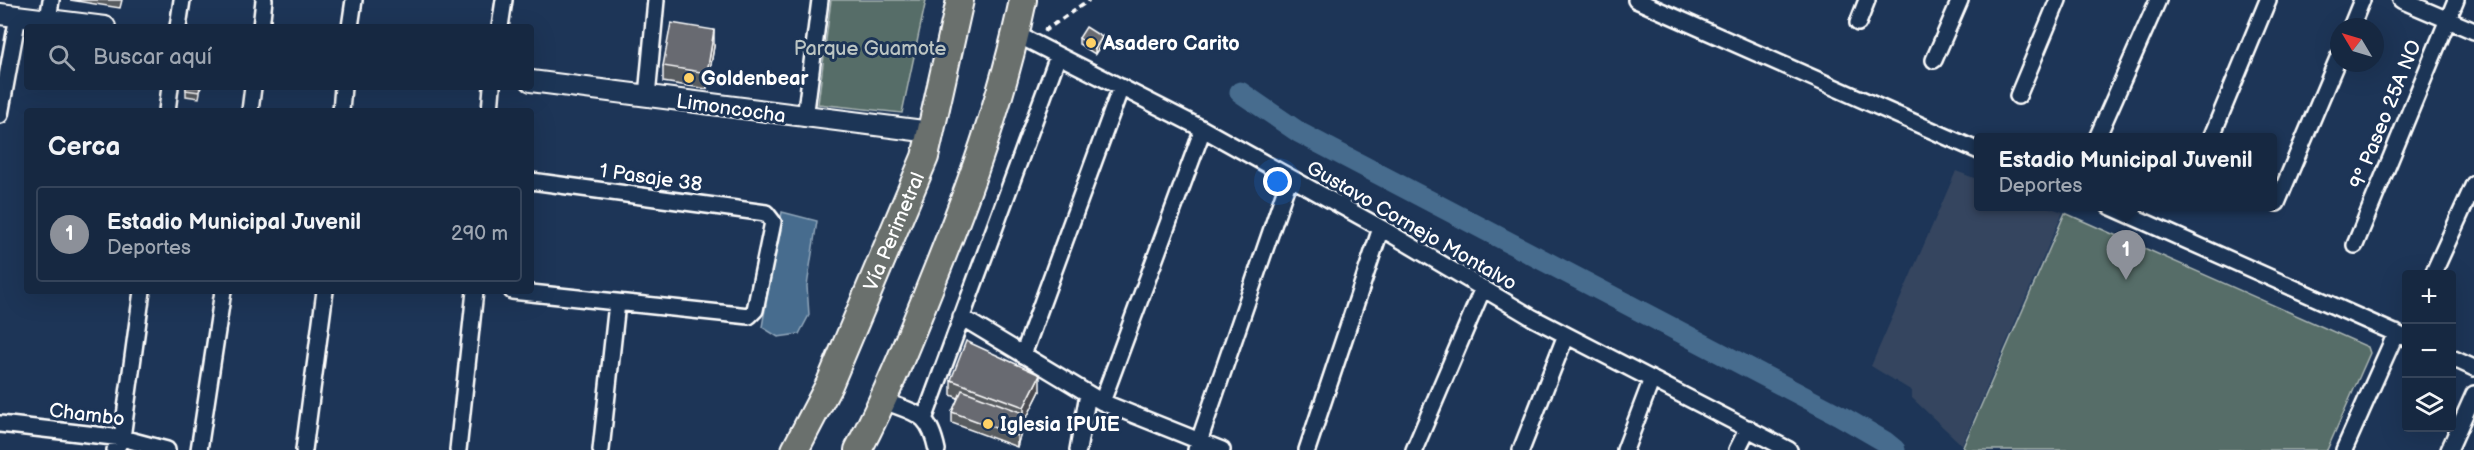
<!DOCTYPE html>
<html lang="es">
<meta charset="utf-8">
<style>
:root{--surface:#162841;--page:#1f3048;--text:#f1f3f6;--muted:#9ea6b1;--line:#35445a;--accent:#8c9099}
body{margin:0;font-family:"Balsamiq Sans",sans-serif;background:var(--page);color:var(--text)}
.controls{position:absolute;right:18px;bottom:18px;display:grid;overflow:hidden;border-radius:6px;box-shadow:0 6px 24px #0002}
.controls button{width:54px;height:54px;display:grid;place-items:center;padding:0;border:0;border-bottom:2px solid var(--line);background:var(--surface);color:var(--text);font:30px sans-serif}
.compass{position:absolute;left:2330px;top:18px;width:54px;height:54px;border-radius:50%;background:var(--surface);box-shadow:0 6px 24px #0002;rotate:308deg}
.you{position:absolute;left:1278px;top:182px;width:21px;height:21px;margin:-15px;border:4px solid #fff;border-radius:50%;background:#1a73e8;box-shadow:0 0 0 9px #1a73e833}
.badge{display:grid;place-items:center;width:39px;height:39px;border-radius:50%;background:var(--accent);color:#fff;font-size:20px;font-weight:700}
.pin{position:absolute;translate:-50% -50px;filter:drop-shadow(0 2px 3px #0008)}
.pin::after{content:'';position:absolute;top:32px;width:21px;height:18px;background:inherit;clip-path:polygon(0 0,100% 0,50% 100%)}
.popup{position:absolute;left:1974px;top:133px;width:303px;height:78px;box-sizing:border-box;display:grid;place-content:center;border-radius:6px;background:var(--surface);filter:drop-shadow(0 2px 4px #0005);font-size:20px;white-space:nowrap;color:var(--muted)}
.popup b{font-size:22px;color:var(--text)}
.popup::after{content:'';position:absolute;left:50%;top:100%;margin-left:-12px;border:12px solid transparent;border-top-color:var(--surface)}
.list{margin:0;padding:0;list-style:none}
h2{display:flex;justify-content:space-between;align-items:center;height:78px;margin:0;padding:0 24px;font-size:26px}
h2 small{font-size:20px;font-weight:400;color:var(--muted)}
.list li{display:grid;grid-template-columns:39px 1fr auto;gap:18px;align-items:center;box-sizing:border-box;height:96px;margin:0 12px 12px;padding:0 12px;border:2px solid var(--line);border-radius:6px}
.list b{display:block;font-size:22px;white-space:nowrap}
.list p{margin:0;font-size:20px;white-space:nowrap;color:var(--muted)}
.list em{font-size:20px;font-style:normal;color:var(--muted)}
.icon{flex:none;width:33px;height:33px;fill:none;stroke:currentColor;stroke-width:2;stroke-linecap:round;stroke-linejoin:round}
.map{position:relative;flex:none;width:2474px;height:450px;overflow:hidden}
.search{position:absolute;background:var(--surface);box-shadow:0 6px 24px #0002;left:24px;top:24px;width:510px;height:66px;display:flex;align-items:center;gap:15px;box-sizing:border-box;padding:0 21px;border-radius:6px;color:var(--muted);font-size:22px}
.panel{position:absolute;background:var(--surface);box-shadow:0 6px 24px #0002;left:24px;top:108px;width:510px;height:186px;border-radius:6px}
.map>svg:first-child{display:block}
.built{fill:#34455f}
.green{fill:#576d68;stroke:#abb6b4;stroke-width:1.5}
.water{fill:#476c8e;stroke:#91a7bb;stroke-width:1.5}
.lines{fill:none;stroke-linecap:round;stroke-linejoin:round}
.canal{stroke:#476c8e;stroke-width:21}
.minor-casing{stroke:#fff;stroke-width:20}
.tertiary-casing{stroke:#fff;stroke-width:24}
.trunk-casing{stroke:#fff;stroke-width:30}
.path{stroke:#fff;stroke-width:4;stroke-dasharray:6 4.5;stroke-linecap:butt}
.minor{stroke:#1d3557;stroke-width:15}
.tertiary{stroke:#1d3557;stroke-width:20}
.trunk{stroke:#6a706d;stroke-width:26}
.wall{fill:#595b61;stroke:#fff;stroke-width:1.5}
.shaded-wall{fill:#494a4f;stroke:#fff;stroke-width:1.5}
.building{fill:#686a71;stroke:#fff;stroke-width:1.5}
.poi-dot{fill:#ffd166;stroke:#1d3557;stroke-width:2}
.labels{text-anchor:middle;stroke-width:6;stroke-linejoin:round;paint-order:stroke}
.poi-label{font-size:20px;font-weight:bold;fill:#fff;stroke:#1d3557;text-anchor:start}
.park-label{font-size:20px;fill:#bcc5c3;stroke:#1d3557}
.street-label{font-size:20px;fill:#fff;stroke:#1d3557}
</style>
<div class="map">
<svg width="2474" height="450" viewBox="0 0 2474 450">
<rect width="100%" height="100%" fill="#1d3557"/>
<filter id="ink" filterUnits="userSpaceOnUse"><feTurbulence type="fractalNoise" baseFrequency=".0167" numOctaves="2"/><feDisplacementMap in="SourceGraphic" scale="12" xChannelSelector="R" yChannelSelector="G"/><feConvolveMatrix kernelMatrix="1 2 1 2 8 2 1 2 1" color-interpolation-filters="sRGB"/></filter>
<g filter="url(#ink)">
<path class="built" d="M1956,171L1979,180V206L2048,207L2063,212L1962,445L1912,398V391L1871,366Z"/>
<path class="green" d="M831,0H926L902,113L818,104Z
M2065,213L2368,347L2370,353L2327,450H1966L1963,447Z"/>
<path class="water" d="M782,212L817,221L807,286L809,315L799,334L778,337L762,327Z"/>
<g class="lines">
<path class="canal" d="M1240,92L1300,133L1839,415L1884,441L1895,450"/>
<g class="minor-casing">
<path id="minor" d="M1636,0L1979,151
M2401,0L2474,31
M48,20L51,0
M1858,23L1867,0
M178,27L182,0
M261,27L264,0
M350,27L354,0
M500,27L504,0
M2351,27L2362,0
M1016,34L1203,129L1381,228L1533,318L1789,450
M1934,60L1960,0
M647,96L656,0
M2018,96L2058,0
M167,111L170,87
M250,111L253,87
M341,111L343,87
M490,111L492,87
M0,115L18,16
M805,118L820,0
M2097,138L2158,0
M2211,138L2268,0
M2277,203L2339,56
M2109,206L2406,338
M2355,245L2456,0
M2433,274L2474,184
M512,291L749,316L755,310L773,222L766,213L531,181
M961,317L1102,402L1222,450
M1023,355L1121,87
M2452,358L2474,368
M884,401C917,414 929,412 937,450
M1102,402L1203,129
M925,417L1058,56
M0,424L122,438L167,450
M115,450L122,438L142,291
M199,450L223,291
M304,450L325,291
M458,450L475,291
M601,450L617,303
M1078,450L1088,394
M1196,450L1289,179
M1307,450L1381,228
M1414,450L1483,288
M1521,450L1566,335
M1625,450L1652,379
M1737,450L1748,428
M2344,450L2396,333
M2449,450L2474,394"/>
</g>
<g class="tertiary-casing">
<path id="tertiary" d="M0,14L105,27
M531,81L931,132"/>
</g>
<g class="trunk-casing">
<g id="trunk">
<path id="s1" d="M795,450L829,385L925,157L960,0"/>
<path d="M858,450C886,397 908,342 930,287C968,194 1003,98 1023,0"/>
</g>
</g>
<path class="path" d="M1044,31L1089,0"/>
<use href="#minor" class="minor"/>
<use href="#tertiary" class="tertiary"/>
<use href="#trunk" class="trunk"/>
</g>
<path class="wall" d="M70,0H122L120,8Z
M1079,38L1102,43L1095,54L1079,44Z
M714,46L707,89L663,82V66Z
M186,87H201L199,98L186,96Z
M951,380L1040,391L1024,423L1023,422L1017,447L952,423V412L958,398L951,395Z"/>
<path class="shaded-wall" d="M714,30V46L707,89V73Z
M1102,37V43L1095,54V49Z
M1040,375V391L1024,423V407Z
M1023,413V424L1017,447V436Z"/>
<path class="building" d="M671,23L714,30L707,73L663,66Z
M1086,27L1102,37L1095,49L1079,38Z
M186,87H200L199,92L186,90Z
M966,341L1040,375L1024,407L951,380Z
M962,390L1023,413L1017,436L952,412Z"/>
</g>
<g class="poi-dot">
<circle cx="1091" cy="43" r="6"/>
<circle cx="689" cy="78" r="6"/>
<circle cx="988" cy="424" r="6"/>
</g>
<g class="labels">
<g class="poi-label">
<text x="1103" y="50">Asadero Carito</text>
<text x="701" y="85">Goldenbear</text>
<text x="1000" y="431">Iglesia IPUIE</text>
</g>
<g class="park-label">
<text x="870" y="55">Parque Guamote</text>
</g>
<g class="street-label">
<text transform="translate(731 108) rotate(8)" y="7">Limoncocha</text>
<text transform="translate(2385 114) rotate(-68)" y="7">9º Paseo 25A NO</text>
<text transform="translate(651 177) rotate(8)" y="7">1 Pasaje 38</text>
<text transform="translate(1412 225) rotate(30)" y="7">Gustavo Cornejo Montalvo</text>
<text dy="7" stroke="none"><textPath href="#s1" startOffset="240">Vía Perimetral</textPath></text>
<text transform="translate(87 414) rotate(7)" y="7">Chambo</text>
</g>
</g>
</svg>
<div class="controls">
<button>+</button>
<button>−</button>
<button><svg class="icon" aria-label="layers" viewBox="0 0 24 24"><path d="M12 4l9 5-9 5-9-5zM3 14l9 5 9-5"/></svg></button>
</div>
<svg class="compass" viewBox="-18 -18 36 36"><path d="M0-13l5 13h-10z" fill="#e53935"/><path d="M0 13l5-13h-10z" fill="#9ea6b1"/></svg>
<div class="you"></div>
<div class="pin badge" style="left:2126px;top:280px">1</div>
<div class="popup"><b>Estadio Municipal Juvenil</b>Deportes</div>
<div class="search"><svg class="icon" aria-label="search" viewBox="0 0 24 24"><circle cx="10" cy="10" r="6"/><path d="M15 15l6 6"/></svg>Buscar aquí</div>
<section class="panel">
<h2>Cerca<small></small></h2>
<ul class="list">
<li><span class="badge">1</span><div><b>Estadio Municipal Juvenil</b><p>Deportes</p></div><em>290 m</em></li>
</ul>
</section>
</div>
